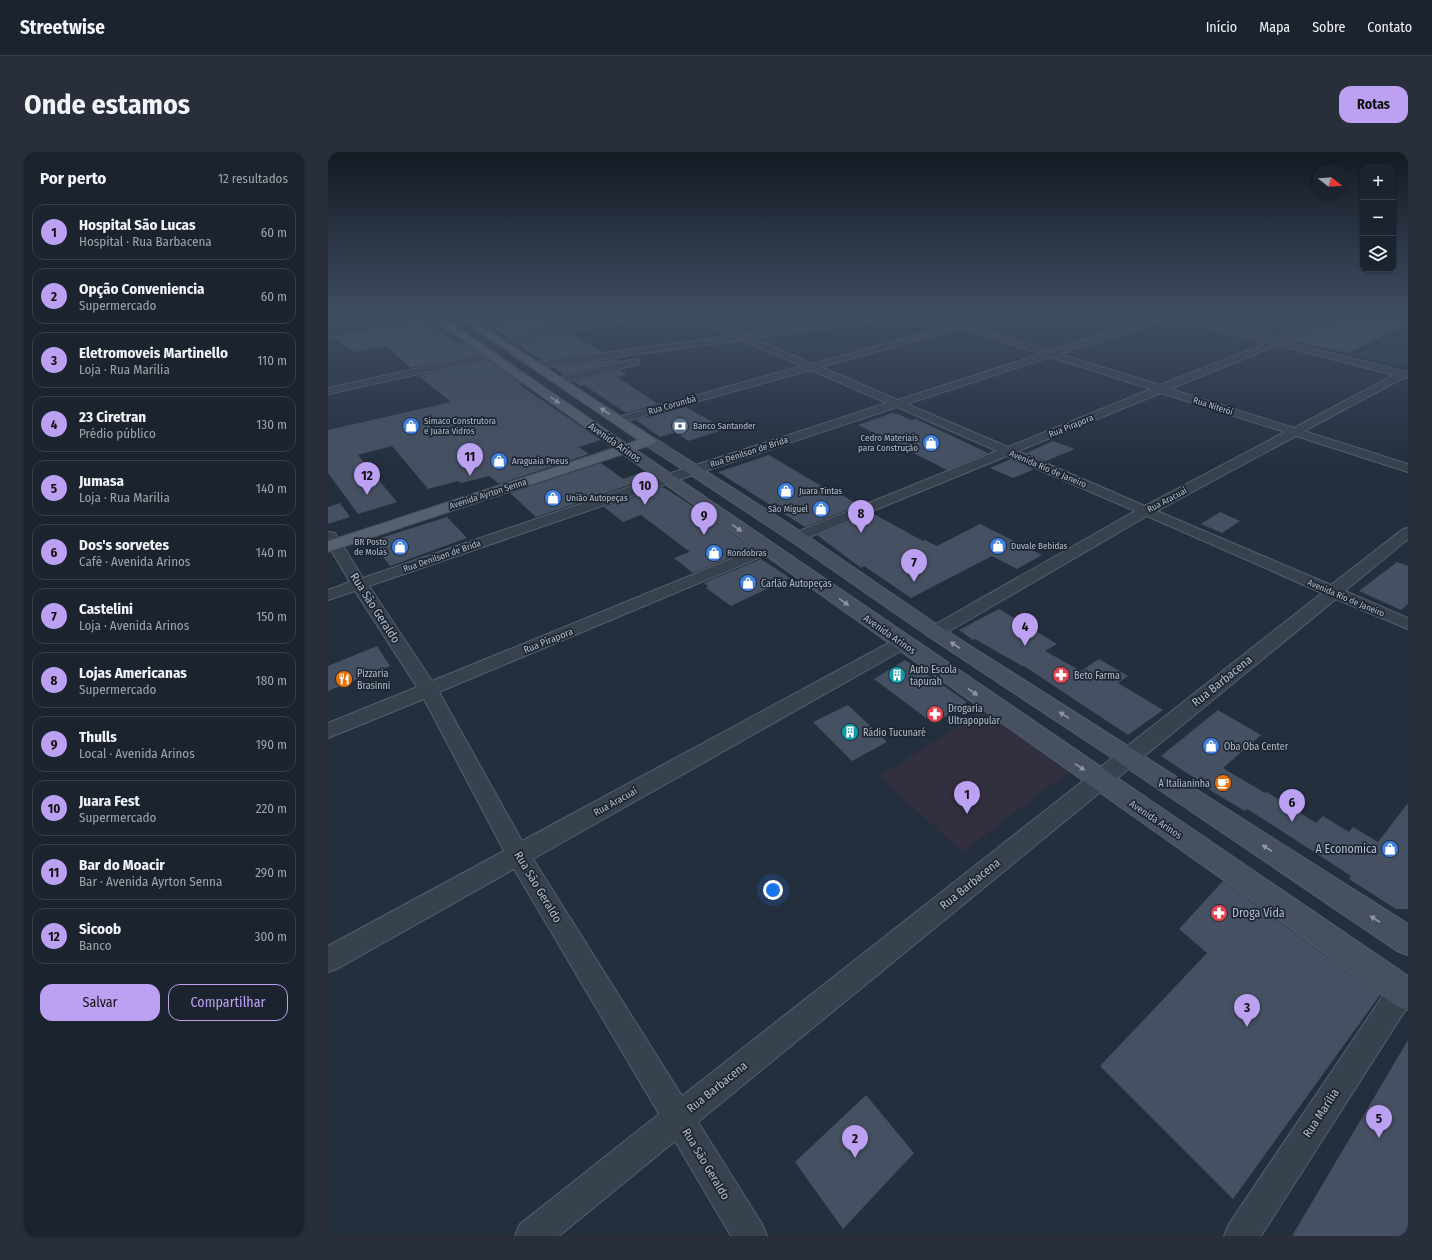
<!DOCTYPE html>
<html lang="pt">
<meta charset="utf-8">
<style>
:root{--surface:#1b232e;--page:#282f3a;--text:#f1f3f6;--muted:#a0a4aa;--line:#39404a;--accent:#bca0f2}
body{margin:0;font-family:"Fira Sans Condensed",sans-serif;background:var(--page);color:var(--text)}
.controls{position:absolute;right:12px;top:12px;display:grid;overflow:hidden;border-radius:8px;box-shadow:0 1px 3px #0004}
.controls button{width:36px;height:36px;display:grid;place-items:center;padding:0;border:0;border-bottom:1px solid var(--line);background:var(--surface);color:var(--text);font:20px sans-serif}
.compass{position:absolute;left:984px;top:12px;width:36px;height:36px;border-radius:50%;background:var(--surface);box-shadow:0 1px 3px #0004;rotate:107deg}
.you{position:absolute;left:445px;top:738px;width:14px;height:14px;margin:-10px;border:3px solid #fff;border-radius:50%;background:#1a73e8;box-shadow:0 0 0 6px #1a73e833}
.badge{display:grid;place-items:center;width:26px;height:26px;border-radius:50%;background:var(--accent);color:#111;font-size:13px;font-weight:700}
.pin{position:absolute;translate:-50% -33px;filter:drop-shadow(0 1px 2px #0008)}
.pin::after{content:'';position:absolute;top:21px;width:14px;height:12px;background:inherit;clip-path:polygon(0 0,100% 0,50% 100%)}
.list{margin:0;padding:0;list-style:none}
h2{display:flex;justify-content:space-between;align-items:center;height:52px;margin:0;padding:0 16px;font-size:17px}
h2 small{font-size:13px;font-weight:400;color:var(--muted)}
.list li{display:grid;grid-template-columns:26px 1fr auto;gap:12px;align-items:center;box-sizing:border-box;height:56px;margin:0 8px 8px;padding:0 8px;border:1px solid var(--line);border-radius:12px}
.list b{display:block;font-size:15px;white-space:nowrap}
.list p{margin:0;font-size:13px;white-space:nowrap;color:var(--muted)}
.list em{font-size:13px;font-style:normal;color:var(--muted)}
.actions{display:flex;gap:8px;padding:12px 16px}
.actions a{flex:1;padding:9px 0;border:1px solid var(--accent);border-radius:12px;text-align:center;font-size:14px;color:var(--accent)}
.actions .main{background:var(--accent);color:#111}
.icon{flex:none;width:22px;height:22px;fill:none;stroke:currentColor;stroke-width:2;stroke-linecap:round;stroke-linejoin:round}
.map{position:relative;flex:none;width:1080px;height:1084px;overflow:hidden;border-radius:12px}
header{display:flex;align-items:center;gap:24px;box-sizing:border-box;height:56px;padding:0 20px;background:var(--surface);border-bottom:1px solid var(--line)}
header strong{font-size:19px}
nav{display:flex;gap:22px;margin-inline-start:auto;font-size:14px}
.intro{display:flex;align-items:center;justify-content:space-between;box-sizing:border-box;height:96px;padding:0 24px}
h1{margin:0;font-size:28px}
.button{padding:10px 18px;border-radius:12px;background:var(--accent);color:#111;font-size:14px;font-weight:700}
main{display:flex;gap:24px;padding:0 24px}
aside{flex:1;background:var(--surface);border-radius:12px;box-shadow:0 1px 3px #0004}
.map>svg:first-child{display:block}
.medical{fill:#32303f}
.green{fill:#263c3f}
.building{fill:#455162}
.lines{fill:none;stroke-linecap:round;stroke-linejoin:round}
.minor-casing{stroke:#565f6c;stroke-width:2}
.secondary-casing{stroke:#565f6c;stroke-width:2}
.primary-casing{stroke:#414a57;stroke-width:2}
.minor{fill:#38414e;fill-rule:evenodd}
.secondary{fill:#465061;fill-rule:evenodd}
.primary{fill:#56606e;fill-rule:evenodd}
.oneway{fill:#a1aab7}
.oneway2{fill:#8e96a5}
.labels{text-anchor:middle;stroke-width:3.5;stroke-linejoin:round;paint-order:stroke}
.far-street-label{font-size:9px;fill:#b4bcc9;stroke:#1d2633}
.far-poi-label{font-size:9px;fill:#b4bcc9;stroke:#1d2633;text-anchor:start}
.street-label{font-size:10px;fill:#b4bcc9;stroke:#1d2633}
.poi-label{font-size:10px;fill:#b4bcc9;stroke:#1d2633;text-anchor:start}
.near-street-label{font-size:12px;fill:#b4bcc9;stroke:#1d2633}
.near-poi-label{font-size:12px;fill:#b4bcc9;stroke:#1d2633;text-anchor:end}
</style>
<header>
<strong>Streetwise</strong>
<nav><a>Início</a><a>Mapa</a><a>Sobre</a><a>Contato</a></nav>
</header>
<div class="intro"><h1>Onde estamos</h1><a class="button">Rotas</a></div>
<main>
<aside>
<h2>Por perto<small>12 resultados</small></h2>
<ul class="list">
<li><span class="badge">1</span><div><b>Hospital São Lucas</b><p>Hospital · Rua Barbacena</p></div><em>60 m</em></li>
<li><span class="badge">2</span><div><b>Opção Conveniencia</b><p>Supermercado</p></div><em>60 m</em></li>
<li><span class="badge">3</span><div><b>Eletromoveis Martinello</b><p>Loja · Rua Marília</p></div><em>110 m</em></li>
<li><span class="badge">4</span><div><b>23 Ciretran</b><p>Prédio público</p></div><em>130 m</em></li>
<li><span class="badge">5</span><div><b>Jumasa</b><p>Loja · Rua Marília</p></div><em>140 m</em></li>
<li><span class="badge">6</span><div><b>Dos's sorvetes</b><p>Café · Avenida Arinos</p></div><em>140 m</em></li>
<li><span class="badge">7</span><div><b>Castelini</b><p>Loja · Avenida Arinos</p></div><em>150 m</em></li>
<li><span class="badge">8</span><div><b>Lojas Americanas</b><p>Supermercado</p></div><em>180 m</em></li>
<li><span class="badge">9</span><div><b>Thulls</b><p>Local · Avenida Arinos</p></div><em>190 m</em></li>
<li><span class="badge">10</span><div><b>Juara Fest</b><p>Supermercado</p></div><em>220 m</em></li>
<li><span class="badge">11</span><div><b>Bar do Moacir</b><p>Bar · Avenida Ayrton Senna</p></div><em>290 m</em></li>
<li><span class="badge">12</span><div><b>Sicoob</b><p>Banco</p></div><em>300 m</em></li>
</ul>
<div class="actions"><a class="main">Salvar</a><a>Compartilhar</a></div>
</aside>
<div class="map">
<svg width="1080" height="1084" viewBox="0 0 1080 1084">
<rect width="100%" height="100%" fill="#242f3e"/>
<path class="medical" d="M655,558L740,620L635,700L551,625Z"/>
<path class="green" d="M617,162H667L636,170Z
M854,162H1001L944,185L850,163Z
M1080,177V216L1027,203Z"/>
<path class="building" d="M973,162H1008L984,171L972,168Z
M1022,162H1080V172L1020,201L964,189L1021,165Z
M208,163L229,176L180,185L160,172Z
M91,167L131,191L135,190L151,202L83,216L58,194L25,200L4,184Z
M241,182L275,200L213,208L190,192Z
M289,207L293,209L236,223L225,215Z
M160,208L194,232L192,233L273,288L251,295L261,302L171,332L161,324L133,331L130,329L100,337L64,294L30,303L69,350L30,362L0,321V278L123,250L91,224Z
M291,218L299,223L289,225L330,252L298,261L256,233L253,234L246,230Z
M358,255L397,277L360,289L348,280L332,285L308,268Z
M564,261L570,262L583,268L588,267L660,301L619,318L530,273Z
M725,289L747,297L718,309L698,301Z
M441,303L507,342L510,341L531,353L477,375L390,320Z
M683,307L703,316L705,318L685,326L662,316Z
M273,311L295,327L317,319L325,325L208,365L182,341Z
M335,335L374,360L425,396L365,421L346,406L362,400L313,363L295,370L276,355Z
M12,351L22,365L0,372V355Z
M892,360L912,369L894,381L873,372Z
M544,361L595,389L597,388L609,394L652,372L714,403L689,417L664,404L583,446L536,414L533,416L489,383Z
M119,365L139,386L62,414L43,389Z
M433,407L462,426L403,454L378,436L380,434L376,431Z
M1069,410L1080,414V452L1073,458L1031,439Z
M671,457L729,492L717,499L753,519L771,507L800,524L790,531L835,558L800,583L696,514H694L647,487L645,488L631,478Z
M49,494L62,514L0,539V514Z
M577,508L600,523L639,550L606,572L546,527Z
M520,553L559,590L524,609L485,570Z
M890,558L933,583L895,616L937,641L939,640L988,671L995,664L1021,680L1025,675L1050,690L1080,651V757H1068L1021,727L1023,724L935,667L919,657L917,659L893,645L879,636L880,635L833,604Z
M895,729L1052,843L905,1047L772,914L879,801L851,777Z
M1080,888V1084H964Z
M538,943L586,1001L515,1077L467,1010Z"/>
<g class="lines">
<g class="minor-casing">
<path id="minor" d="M0,162H21L17,164L0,166Z
M169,162H184L180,164L142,172L138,169L142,166Z
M311,162H325L321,164L173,194L168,191L173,188Z
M357,162H367L416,182L573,162H592L588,164L425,186L484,212L625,173L595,164L594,162H605L634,171L667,162H679L678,164L643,174L722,199L832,163L831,162H848L947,187L1011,162H1021L1020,164L957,190L1080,220V226L1077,225L976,279L1080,312V320L968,284L829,359L1003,433L1075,377L1080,376V387L1017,439L1080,466V477L1008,447L370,970L434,1072L439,1084H403L347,989L231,1084H187L192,1072L331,962L186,717L9,817L0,820V794L176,699L96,547L0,586V571L89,535L27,439L0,448V438L22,430L0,393V380L7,381L35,426L334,324L559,251L483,218L291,271L287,270L285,268L287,266L474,214L414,188L208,216L203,213L208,210L404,184ZM841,166L939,191L832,233L732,202ZM633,176L713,202L570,248L493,215ZM949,193L1066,223L966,276L842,237ZM722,205L823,237L680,295L579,252ZM833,241L957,280L817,354L690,299ZM569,255L669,299L464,382L462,385L464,388L469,389L474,388L679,304L807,359L601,476L598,480L601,484L607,485L613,484L819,364L994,441L354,944L205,707L580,495L583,491L580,487L574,486L568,487L194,689L111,540L445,400L447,397L445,394L440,393L435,394L104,529L41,434L344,330Z
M165,200L168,201L170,203L168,205L0,242V236Z
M307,207L310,208L312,210L310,212L230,232L225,229L226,227Z
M1074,826L1080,828V854L933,1084H896L901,1072L1064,830Z"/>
</g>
<g class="secondary-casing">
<path id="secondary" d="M321,285L326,286L475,381L614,476L1080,772V803L1069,799L792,611L600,484L463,389L316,292L314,289L316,286Z
M297,293L302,294L1080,824V858L1069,854L921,746L292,300L290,297L292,294Z"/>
</g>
<g class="primary-casing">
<path id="primary" d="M100,162H110L299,292L310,288L125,162H136L326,286L328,289L326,292L0,400V389L286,296L101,164Z"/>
</g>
<use href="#minor" class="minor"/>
<use href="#secondary" class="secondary"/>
<use href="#primary" class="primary"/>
</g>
<defs><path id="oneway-solid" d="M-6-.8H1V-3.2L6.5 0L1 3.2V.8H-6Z"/></defs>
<g class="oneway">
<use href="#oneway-solid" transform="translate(227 248) rotate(35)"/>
<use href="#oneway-solid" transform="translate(277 259) rotate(-147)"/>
</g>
<g class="oneway2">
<use href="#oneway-solid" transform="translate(409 376) rotate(35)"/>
<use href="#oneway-solid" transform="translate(516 450) rotate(35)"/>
<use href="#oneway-solid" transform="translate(627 493) rotate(-147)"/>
<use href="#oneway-solid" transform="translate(645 540) rotate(35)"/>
<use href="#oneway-solid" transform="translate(736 563) rotate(-147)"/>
<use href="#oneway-solid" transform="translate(752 615) rotate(35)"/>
<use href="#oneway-solid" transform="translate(939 696) rotate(-147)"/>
<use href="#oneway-solid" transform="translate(1047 767) rotate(-147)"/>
</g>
<linearGradient id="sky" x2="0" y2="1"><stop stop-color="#141a22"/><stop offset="0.52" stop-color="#3f4d63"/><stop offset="1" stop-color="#3f4d63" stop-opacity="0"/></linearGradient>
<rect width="1080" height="313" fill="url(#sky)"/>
<defs>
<g id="shop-disc" transform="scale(0.9)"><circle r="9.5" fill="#3f7fe0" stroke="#1d2633"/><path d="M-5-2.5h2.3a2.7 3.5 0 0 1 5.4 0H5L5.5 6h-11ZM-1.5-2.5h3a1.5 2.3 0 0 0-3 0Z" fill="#fff"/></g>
<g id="bank-disc" transform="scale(0.9)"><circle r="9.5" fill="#5c6f8a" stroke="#1d2633"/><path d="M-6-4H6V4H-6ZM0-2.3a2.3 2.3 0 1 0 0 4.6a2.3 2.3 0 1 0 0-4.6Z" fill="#fff"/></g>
<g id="building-disc" transform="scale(0.9)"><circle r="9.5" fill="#0f9aa8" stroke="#1d2633"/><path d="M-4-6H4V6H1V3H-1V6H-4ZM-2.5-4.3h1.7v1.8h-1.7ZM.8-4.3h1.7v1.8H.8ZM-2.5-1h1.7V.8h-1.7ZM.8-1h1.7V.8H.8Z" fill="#fff"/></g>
<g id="pharmacy-disc" transform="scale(0.9)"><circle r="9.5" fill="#e0444e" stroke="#1d2633"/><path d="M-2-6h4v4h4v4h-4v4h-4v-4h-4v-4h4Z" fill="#fff"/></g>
<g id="restaurant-disc" transform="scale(0.9)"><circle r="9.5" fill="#e8710a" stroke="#1d2633"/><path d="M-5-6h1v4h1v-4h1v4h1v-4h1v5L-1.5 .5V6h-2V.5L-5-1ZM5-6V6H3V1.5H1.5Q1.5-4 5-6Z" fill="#fff"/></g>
<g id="cafe-disc" transform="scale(0.9)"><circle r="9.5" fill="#e8710a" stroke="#1d2633"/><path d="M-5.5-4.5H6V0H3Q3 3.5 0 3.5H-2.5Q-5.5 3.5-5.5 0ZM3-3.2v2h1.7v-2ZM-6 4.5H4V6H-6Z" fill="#fff"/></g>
</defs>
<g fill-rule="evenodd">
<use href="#shop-disc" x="83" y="274"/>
<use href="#bank-disc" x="352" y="274"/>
<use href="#shop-disc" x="603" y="291"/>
<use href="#shop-disc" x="171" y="309"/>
<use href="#shop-disc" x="458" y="339"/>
<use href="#shop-disc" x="225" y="346"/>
<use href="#shop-disc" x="493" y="357"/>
<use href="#shop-disc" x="670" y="394"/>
<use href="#shop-disc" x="72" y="395"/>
<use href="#shop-disc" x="386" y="401"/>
<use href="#shop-disc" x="420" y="431"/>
<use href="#building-disc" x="569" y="523"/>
<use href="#pharmacy-disc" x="733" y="523"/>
<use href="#restaurant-disc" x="16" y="527"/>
<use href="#pharmacy-disc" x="607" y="562"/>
<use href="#building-disc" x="522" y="580"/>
<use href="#shop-disc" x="883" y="594"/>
<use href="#cafe-disc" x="895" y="631"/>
<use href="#shop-disc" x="1062" y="697"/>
<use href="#pharmacy-disc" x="891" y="761"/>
</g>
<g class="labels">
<g class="far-street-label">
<text transform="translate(344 253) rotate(-16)" y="3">Rua Corumbá</text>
<text transform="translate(885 254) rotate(18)" y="3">Rua Niterói</text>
<text transform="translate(743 274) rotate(-22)" y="3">Rua Pirapora</text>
<text transform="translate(421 300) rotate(-18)" y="3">Rua Denilson de Brida</text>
<text transform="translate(720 317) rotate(23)" y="3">Avenida Rio de Janeiro</text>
<text transform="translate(160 342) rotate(-18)" y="3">Avenida Ayrton Senna</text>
<text transform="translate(839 348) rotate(-28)" y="3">Rua Aracuaí</text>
<text transform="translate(114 404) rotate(-19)" y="3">Rua Denilson de Brida</text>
<text transform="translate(1018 446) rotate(23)" y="3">Avenida Rio de Janeiro</text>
</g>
<g class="far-poi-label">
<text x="96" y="272">Simaco Construtora<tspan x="96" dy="10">e Juara Vidros</tspan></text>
<text x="365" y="277">Banco Santander</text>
<text x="590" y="289" text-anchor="end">Cedro Materiais<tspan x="590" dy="10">para Construção</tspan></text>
<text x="184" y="312">Araguaia Pneus</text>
<text x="471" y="342">Juara Tintas</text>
<text x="238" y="349">União Autopeças</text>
<text x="480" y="360" text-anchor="end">São Miguel</text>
<text x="59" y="393" text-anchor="end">BR Posto<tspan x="59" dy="10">de Molas</tspan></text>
<text x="683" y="397">Duvale Bebidas</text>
<text x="399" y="404">Rondobras</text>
</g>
<g class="street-label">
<text transform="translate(287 290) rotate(35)" y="4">Avenida Arinos</text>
<text transform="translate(562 482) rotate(35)" y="4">Avenida Arinos</text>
<text transform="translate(220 488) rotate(-22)" y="4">Rua Pirapora</text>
<text transform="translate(287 649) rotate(-29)" y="4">Rua Aracuaí</text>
<text transform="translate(828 667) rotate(34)" y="4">Avenida Arinos</text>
</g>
<g class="poi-label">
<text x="433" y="435">Carlão Autopeças</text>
<text x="582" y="521">Auto Escola<tspan x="582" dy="12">tapurah</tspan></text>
<text x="29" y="525">Pizzaria<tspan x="29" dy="12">Brasinni</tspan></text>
<text x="746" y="527">Beto Farma</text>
<text x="620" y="560">Drogaria<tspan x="620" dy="12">Ultrapopular</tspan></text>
<text x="535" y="584">Rádio Tucunaré</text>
<text x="896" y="598">Oba Oba Center</text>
<text x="882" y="635" text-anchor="end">A Italianinha</text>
</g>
<g class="near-street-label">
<text transform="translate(47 456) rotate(57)" y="4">Rua São Geraldo</text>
<text transform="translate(894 529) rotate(-39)" y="4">Rua Barbacena</text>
<text transform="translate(642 732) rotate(-39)" y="4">Rua Barbacena</text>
<text transform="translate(210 735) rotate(59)" y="4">Rua São Geraldo</text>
<text transform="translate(389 935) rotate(-39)" y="4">Rua Barbacena</text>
<text transform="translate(993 961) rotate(-57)" y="4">Rua Marília</text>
<text transform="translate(378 1012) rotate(59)" y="4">Rua São Geraldo</text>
</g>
<g class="near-poi-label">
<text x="1049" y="701">A Economica</text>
<text x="904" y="765" text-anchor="start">Droga Vida</text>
</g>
</g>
</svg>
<div class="controls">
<button>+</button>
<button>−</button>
<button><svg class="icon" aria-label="layers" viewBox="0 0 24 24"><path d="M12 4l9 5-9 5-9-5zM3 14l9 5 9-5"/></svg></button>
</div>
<svg class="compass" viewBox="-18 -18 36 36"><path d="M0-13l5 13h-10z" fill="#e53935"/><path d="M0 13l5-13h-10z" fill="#a0a4aa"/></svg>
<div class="you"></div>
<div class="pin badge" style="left:639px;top:662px">1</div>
<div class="pin badge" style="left:527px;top:1006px">2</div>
<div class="pin badge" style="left:919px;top:875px">3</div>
<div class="pin badge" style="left:697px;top:494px">4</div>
<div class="pin badge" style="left:1051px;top:986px">5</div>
<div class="pin badge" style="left:964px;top:670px">6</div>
<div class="pin badge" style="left:586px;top:430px">7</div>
<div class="pin badge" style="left:533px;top:381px">8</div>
<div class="pin badge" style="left:376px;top:383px">9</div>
<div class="pin badge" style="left:317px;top:353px">10</div>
<div class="pin badge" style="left:142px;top:324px">11</div>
<div class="pin badge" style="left:39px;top:343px">12</div>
</div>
</main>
